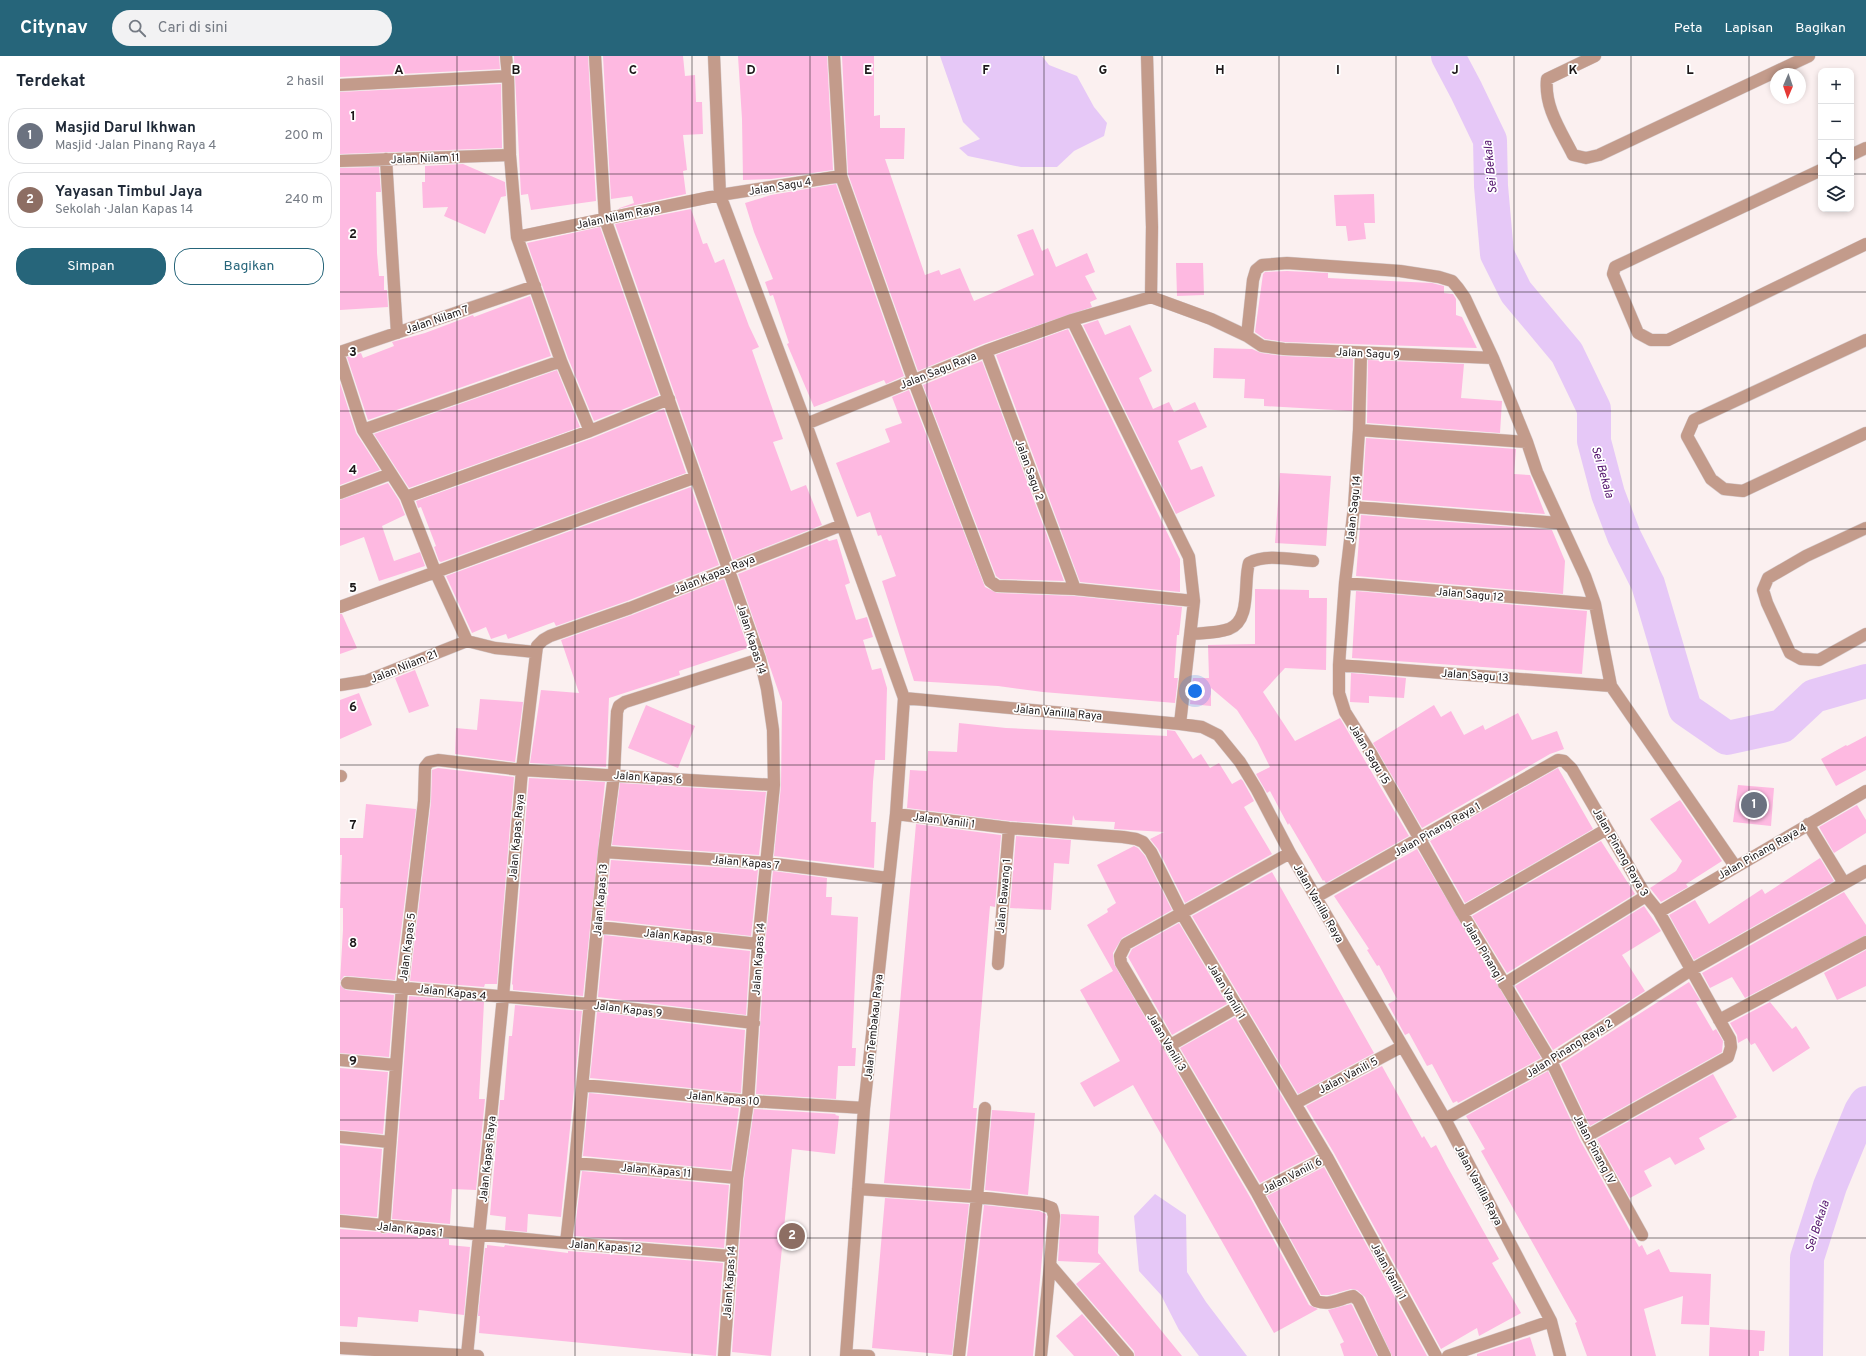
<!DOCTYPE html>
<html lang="id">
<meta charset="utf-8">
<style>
:root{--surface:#fff;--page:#f2f2f3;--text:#1f2937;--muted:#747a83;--line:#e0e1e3;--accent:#26657a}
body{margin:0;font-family:Overpass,sans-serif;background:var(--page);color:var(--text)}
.controls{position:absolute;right:12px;top:12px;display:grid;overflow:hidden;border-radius:8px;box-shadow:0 2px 6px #0003}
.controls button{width:36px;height:36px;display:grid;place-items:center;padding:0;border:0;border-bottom:1px solid var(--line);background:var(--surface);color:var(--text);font:20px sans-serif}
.compass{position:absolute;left:1430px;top:12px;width:36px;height:36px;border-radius:50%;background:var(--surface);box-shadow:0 2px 6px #0003;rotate:182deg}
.you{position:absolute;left:855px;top:635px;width:14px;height:14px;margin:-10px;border:3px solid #fff;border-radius:50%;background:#1a73e8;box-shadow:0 0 0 6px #1a73e833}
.badge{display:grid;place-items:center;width:26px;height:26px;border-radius:50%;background:var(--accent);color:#fff;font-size:13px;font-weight:700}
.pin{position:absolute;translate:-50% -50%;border:2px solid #fff;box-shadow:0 1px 4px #0006}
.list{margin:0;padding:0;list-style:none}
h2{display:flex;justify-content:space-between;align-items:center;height:52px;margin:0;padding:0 16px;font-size:17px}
h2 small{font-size:13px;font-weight:400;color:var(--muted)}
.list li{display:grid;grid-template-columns:26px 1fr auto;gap:12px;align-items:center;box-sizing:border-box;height:56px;margin:0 8px 8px;padding:0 8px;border:1px solid var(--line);border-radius:16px}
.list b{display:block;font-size:15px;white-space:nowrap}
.list p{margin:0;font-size:13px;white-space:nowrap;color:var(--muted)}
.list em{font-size:13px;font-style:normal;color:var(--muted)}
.actions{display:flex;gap:8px;padding:12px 16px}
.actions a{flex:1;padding:9px 0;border:1px solid var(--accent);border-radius:16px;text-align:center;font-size:14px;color:var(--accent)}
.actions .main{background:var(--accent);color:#fff}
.icon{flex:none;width:22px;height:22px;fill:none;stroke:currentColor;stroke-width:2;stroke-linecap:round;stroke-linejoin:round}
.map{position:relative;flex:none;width:1526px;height:1300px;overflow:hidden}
header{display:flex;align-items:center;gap:24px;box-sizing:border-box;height:56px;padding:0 20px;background:var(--accent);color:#fff}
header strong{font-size:19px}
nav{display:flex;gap:22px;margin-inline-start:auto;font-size:14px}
.search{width:280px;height:36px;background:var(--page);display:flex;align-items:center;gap:10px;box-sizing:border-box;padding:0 14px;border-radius:22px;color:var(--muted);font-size:15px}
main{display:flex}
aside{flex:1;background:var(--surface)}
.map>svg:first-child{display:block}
.water{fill:#e6c8f7}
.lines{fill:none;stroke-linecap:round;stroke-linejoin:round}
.river{stroke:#e6c8f7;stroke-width:34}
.building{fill:#feb9e1}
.minor-casing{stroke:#d7cdce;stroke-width:13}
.minor{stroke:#c39b8b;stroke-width:12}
.grid{fill:none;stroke:#1c1819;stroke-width:1;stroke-opacity:0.55}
.labels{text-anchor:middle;stroke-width:3.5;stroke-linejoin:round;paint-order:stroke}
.street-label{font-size:11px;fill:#1c1819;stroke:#fff}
.water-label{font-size:12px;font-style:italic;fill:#500f6a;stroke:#fff}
.grid-label{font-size:13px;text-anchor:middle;font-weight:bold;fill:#1c1819;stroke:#fff;stroke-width:3.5;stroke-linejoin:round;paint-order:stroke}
</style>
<header>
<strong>Citynav</strong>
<div class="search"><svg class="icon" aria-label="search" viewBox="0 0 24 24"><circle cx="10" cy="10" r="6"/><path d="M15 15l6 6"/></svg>Cari di sini</div>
<nav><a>Peta</a><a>Lapisan</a><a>Bagikan</a></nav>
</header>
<main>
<aside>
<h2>Terdekat<small>2 hasil</small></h2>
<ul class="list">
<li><span class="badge" style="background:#6b7280">1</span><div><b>Masjid Darul Ikhwan</b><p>Masjid · Jalan Pinang Raya 4</p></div><em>200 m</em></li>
<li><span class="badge" style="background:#8d6e63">2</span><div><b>Yayasan Timbul Jaya</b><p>Sekolah · Jalan Kapas 14</p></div><em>240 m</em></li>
</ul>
<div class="actions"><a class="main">Simpan</a><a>Bagikan</a></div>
</aside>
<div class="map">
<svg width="1526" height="1300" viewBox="0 0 1526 1300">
<rect width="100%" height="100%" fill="#fbf0f0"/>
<path class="water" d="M600,0H702L709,9L737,20L754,51L767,67L764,80L734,95L717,111H681L628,100L619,92L640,83L623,66Z
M815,1138L846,1159L847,1216L866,1246L907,1300H859L839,1274L821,1239L799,1215L794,1160Z"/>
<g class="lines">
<path class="river" d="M1108,0L1126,34L1150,84L1151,130L1157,198L1176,236L1227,297L1254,353V385L1268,438L1284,480L1308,528L1345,653L1387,682L1442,670L1474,640L1526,625
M1466,1300L1467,1202L1490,1130L1521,1055L1526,1047"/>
</g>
<path class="building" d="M0,0H159L160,13L0,21Z
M174,0H248L256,145L191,154L188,138L181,139Z
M263,0H343L345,20L355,19L356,46H362L363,78L343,79L347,114L343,115L346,138L277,153L294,147L292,140L271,143Z
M398,0H487L493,114L431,123L403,124L402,63Z
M502,0H534V60L540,59V72H565L564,103H545L585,219L599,214L601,219L620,212L634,245L694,219L677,179L693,173L702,195L708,192L716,211L747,197L755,216L745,220L757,243L750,246L752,251L643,288L578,315L508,118Z
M161,28L162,92L0,98V36Z
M123,108L165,126L166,140L161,141L145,178L104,160L108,151L83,152L82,126H85V110Z
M39,111L41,136H36L37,197L39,220H44V234H47L48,251L0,254V112Z
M496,128L564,320L546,328L544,324L474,351L447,288L449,287L433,239L430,240L425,226L433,223L414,176L405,147L431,139Z
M1034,138L1035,167H1024L1026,183L1008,185L1006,170H996L994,139Z
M351,153L363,188L367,187L375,207L384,203L409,270L419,291L412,294L443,383L433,386L451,435L466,429L482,469L393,504L275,168Z
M260,171L319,339L254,365L228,302L187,187Z
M836,207H863L864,239L837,240Z
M947,215L988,217V222L1092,227L1104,230V237L1113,238L1116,243V259L1122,261L1137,292L945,286L925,283L915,276L923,218L925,216Z
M190,240L211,300L28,364L7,301L21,297L23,302L54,290L52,286L85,277L133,259L134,261Z
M758,264L765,279L790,269L812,315L799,322L813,353L829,346L834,356L855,346L867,371L838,385L851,414L862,410L875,440L836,458L743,269Z
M728,273L840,503V536L740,526L656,299Z
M874,292L912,293L921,297L944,300L1013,303L1012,355L924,350V343L904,342L905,323L873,322Z
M1028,304L1124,308L1121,342L1162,345L1160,377L1027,367Z
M642,305L724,525L660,523L656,520L583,329Z
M217,314L240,371L69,432L34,378Z
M0,327L16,377L40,414L0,429Z
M569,334L645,531L657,537L734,540L842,551L839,579H837L834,622H838L835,647L703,636L658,630L574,625L542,525L556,520L541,479L538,480L530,456L517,461L496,407L550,386L545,373L562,367L552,341Z
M324,353L346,417L101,506L99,505L94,491L96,490L81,451L78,452L76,445L253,382Z
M1026,382L1176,393L1174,418L1190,419L1205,458L1022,444Z
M940,417L991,420L986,490L935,487Z
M48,427L59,444L65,459L42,470L54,505L80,496L85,510L39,525L24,481L0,490V444Z
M351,431L379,509L287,545L216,570L214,566L168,583L166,578L151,583L146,571L132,577L106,520Z
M1021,459L1212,474L1225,505L1223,538L1016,520Z
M487,483L489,485L497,483L510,527L505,529L516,564L527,561L533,581L523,584L532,614L541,612L547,632L545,704H535L533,726L531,766H536L534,812L434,800L441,730L442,646L398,518Z
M384,523L408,592L339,615L340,619L269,642L266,711L190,707L201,634L239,637L221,584L292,559Z
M915,533L969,534V542H987L986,614L945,612L923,636L955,685L1000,662L1069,780L986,827L984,824L983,825L949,767L948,769L930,735L927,737L916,718L930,711L917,685L897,654L871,632V650L850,648L853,622H869L868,589L915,588Z
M1016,535L1247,555L1242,618L1012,602Z
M0,558H2L17,592L0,598Z
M75,614L89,650L69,657L55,622Z
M1011,617L1066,622L1064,642L1029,640V647L1010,646Z
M19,637L32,669L0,683V644Z
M140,643L183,646L175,706L115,698L116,672L137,674Z
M306,649L355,670L338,712L288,692Z
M1094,649L1101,661L1111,655L1124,679L1143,669L1145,674L1178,657L1192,684L1217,675L1224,693L1210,698L1082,772L1033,687Z
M619,667L666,672L827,680V674L835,675L853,703L861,698L870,712L879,707L892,728L901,723L903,725L914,745L904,751L932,798L845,847L818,793L810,783L824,776L774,773L775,766L735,764L733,759L732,769L670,765L567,752L570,714L587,715L588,695L617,696Z
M1526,680V714L1496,730L1481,703L1506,689L1507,690Z
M98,712L174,721L157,928H145L144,931L70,925L91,746L92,714Z
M1218,712L1253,773L1125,847L1090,785Z
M189,722L265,726L243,940L173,934V929L172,928Z
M280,727L426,736L419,799L272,789Z
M1398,729L1434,732L1431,770L1393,766Z
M1340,744L1382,805L1346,828L1348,831L1321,846L1310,832L1336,815L1342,805L1310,763Z
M26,748L76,753L55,924L8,920H4L0,925L3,874V852H0L2,799H0V782H23Z
M1517,749L1526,764V777L1494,797L1479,771Z
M576,768L661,779L655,851L650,850L638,993L633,1052H637L630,1133L544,1127Z
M676,780L731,784L729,808L714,807L711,854L670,852Z
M1261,785L1295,838L1167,917L1132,860Z
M794,790L798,792L805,800L832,854L782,882L773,897L774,908L910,1141L969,1249L978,1253L934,1277L793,1029L754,1051L740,1027L780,1005L740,934L773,915L747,869L768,856L767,853L776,847L757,809Z
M1077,793L1201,1002L1118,1047L1117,1045L1113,1047L1092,1008L1087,1010L1069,977L1065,979L1048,948L1057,943L1039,909L1037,910L1027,894L1029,893L994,840Z
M1480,802L1494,825L1354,904L1329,859L1355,844L1369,868L1422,833L1425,838Z
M271,804L418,814L411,880L265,864Z
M433,815L487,822L486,841H492L491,859L518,861L512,992H516L515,1010H498L496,1043L416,1038L425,889Z
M932,816L1034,997L958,1038L852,860Z
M1504,836L1526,869V879L1405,942L1392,921L1370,932L1362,917Z
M1304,850L1321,875L1282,899L1305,935L1213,994L1175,930Z
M839,867L887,948L832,979L788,901L792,893Z
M264,879L410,895L406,959L258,941Z
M1526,894V930L1497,944L1484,917Z
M1349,926L1360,944L1356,946L1373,975L1376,973L1383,985L1382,996L1250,1070L1221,1008Z
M0,929L6,934L54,939L49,1001L0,997Z
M69,940L144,946L139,1043H145L136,1134L112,1133L110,1168L52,1163Z
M1430,946L1452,973L1456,970L1470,992L1433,1016L1415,987L1411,989L1407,982L1398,987L1397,979L1390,967Z
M175,949L242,955L221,1161L188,1158L187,1176L165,1174L166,1161L150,1159L160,1044H164L169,980H172Z
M257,956L405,974L401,1037L250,1022Z
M895,961L976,1098L920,1127L840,992Z
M1042,1010L1082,1082L1084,1080L1091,1092L1096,1089L1107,1110L1159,1203L1152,1207L1181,1257L1139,1280L1137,1272L1101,1293L994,1097L966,1050Z
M0,1012L48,1016L43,1078L0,1074Z
M1208,1015L1240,1084L1299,1191L1302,1189L1307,1199L1319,1193L1330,1216L1371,1218L1369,1269L1341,1268L1343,1240L1304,1253L1316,1300H1247L1235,1267L1237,1266L1141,1095L1145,1093L1126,1060Z
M1373,1018L1397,1061L1359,1082L1365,1093L1335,1109L1330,1101L1304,1115L1312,1130L1290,1142L1257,1083Z
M249,1037L399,1052L391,1114L243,1100Z
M414,1053L496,1058L495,1059L499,1060L495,1098L452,1093L431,1300L392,1296L404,1123Z
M652,1054L695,1057L688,1139L645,1134Z
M0,1089L42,1093L37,1161L0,1158Z
M984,1111L1087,1300H1052L1025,1241L1017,1234L1011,1233L989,1239H981L927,1140Z
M242,1115L389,1129L384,1192L234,1180Z
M545,1142L629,1148L612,1299L532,1292Z
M644,1149L699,1155L706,1158L693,1300H627Z
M721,1158L759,1160L758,1197L842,1300H795L794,1295L736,1228L761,1207L718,1205Z
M0,1173L39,1176L43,1178L48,1177L109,1183V1189L130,1191L124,1259L79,1254L78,1266L18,1261L17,1271L0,1270Z
M147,1189L164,1191L165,1189L228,1197V1195L383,1207L376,1300L139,1277L140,1260H138L145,1192H147Z
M1011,1248L1012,1249L1037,1300H1004L1000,1288L1004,1286L988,1254Z
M742,1258L778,1300H734L716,1280Z
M1370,1271L1425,1275L1424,1295H1419V1300H1369Z
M1190,1281L1196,1300H1137V1298Z"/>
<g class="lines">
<g class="minor-casing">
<path id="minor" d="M166,0L168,20L170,99L177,181L221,305L250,375
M255,0L265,163L420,603L427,633L433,674L434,729L418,888L408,1045L397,1122L384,1300
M374,0L380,139L466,368L564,642L556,758L524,1052L506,1300
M494,0L501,120L573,323L650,525L657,530L735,533L854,545
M807,0L812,171L811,241
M1255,0L1207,23C1204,51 1221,75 1233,99L1246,102L1259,99L1469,0
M0,29L168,20
M1511,99L1526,92
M46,103L57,277
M0,105L170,99
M1481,114L1275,211L1273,218L1298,277L1311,284H1328L1526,188
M177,181L380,139L501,120
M732,264L849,501L854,545L840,668
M907,280L913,224L916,214L922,209L947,207L1060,215L1099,221L1112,225L1118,232L1125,242L1153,302L1187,386L1197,416L1245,520L1255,548L1271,630L1395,810
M1526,284L1354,364L1347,380L1371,423L1384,433L1403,435L1526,377
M646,295L735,533
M0,296L195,230
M1021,297L1019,374L1014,451L1005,527L999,609V637L1005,656L1032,699L1122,857L1211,1005L1247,1080L1302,1179
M0,303L23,374L66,441L95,515L127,585L155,592L195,596
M466,368L646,295L732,264L811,241L871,263L907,280L922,290L944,293L1153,302
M23,374L221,305
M1019,374L1187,386
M0,437L50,418
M66,441L250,375L329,343
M1014,451L1219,467
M1526,472L1466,500L1428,522L1423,534L1427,547L1450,597L1461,603L1479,604L1526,578
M1005,527L1255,548
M0,551L356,421
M851,578C863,577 878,577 889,573C912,564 903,526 909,507C926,497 953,504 973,505
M999,609L1271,630
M0,629L26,625L127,585
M564,642L840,668L862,671L878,679L900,706L917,734L950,797L1105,1063L1211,1265L1220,1300
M0,720H1
M556,758L669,772L783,781L796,783L803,786L811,796L842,858L987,1101L1096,1300
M1468,768L1504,827
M264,796L427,807L548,822
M950,797L786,888L780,900L781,907L917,1137L976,1245C990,1250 999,1243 1013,1240L1018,1244L1045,1300
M976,841L1218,704L1224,705L1232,713L1306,840L1319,856L1390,983L1391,991L1388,1001L1247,1080
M1319,856L1526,735
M1122,857L1267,773
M258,871L418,888
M658,908L669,772
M7,927L249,948L414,967
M1164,928L1306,840
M1379,964L1526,886
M829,990L897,951
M0,1004L55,1009
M243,1029L408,1045L524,1052
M956,1047L1061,991
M1105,1063L1211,1005L1351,914L1526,815
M0,1081L49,1086
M235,1107L397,1122
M518,1133L637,1141L701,1148L712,1152L714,1160L710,1209L788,1300
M917,1137L987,1101
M0,1165L226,1187L390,1200
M44,1171L62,931L84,745L85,711L89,706L98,704L182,714L434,729
M226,1187L235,1107L264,796L274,719L277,656L279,650L285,646L420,603
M0,1292L138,1300
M127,1299L163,941L182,714L197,590L203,584L210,580L290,552L502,469
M506,1299L529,1300
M619,1300L637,1141L645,1052
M701,1300L710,1209
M1108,1300L1211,1265"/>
</g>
<use href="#minor" class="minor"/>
</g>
<path class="grid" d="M117,0V1300M235,0V1300M352,0V1300M470,0V1300M587,0V1300M704,0V1300M822,0V1300M939,0V1300M1056,0V1300M1174,0V1300M1291,0V1300M1409,0V1300M0,118H1481M1511,118H1526M0,236H1526M0,355H1526M0,473H1526M0,591H1526M0,709H1526M0,827H1526M0,945H1526M0,1064H1526M0,1182H1526"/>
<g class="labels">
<g class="street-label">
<text transform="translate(85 102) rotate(-2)" y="4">Jalan Nilam 11</text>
<text transform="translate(440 130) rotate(-9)" y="4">Jalan Sagu 4</text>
<text transform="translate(278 160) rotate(-12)" y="4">Jalan Nilam Raya</text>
<text transform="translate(97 263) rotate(-19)" y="4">Jalan Nilam 7</text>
<text transform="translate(1028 297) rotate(3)" y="4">Jalan Sagu 9</text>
<text transform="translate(598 314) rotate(-22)" y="4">Jalan Sagu Raya</text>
<text transform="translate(690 414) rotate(70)" y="4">Jalan Sagu 2</text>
<text transform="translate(1013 453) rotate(-84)" y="4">Jalan Sagu 14</text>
<text transform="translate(374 518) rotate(-22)" y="4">Jalan Kapas Raya</text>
<text transform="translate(1130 538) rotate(5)" y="4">Jalan Sagu 12</text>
<text transform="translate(412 583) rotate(72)" y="4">Jalan Kapas 14</text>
<text transform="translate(64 610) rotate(-22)" y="4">Jalan Nilam 21</text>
<text transform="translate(1135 619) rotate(4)" y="4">Jalan Sagu 13</text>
<text transform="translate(718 656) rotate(5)" y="4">Jalan Vanilla Raya</text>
<text transform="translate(1030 698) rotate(59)" y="4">Jalan Sagu 15</text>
<text transform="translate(308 721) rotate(4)" y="4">Jalan Kapas 6</text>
<text transform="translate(604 764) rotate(7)" y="4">Jalan Vanili 1</text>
<text transform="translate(1097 773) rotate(-30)" y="4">Jalan Pinang Raya 1</text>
<text transform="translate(176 781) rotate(-85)" y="4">Jalan Kapas Raya</text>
<text transform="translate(1422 795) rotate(-30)" y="4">Jalan Pinang Raya 4</text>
<text transform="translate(1281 796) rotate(60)" y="4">Jalan Pinang Raya 3</text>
<text transform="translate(406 806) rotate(5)" y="4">Jalan Kapas 7</text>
<text transform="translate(663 840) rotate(-85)" y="4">Jalan Bawang 1</text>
<text transform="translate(260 844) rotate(-85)" y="4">Jalan Kapas 13</text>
<text transform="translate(979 847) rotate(60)" y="4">Jalan Vanilla Raya</text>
<text transform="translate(338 880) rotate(6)" y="4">Jalan Kapas 8</text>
<text transform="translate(67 891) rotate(-83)" y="4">Jalan Kapas 5</text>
<text transform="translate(1144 895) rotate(59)" y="4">Jalan Pinang I</text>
<text transform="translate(418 903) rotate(-86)" y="4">Jalan Kapas 14</text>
<text transform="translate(887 935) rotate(59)" y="4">Jalan Vanili 1</text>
<text transform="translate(112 936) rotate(6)" y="4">Jalan Kapas 4</text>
<text transform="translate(288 953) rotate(7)" y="4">Jalan Kapas 9</text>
<text transform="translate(533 971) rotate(-84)" y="4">Jalan Tembakau Raya</text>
<text transform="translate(827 986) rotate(59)" y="4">Jalan Vanili 3</text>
<text transform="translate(1229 992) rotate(-32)" y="4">Jalan Pinang Raya 2</text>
<text transform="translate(1008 1019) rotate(-28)" y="4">Jalan Vanili 5</text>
<text transform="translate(383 1042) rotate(5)" y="4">Jalan Kapas 10</text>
<text transform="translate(1255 1093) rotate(62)" y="4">Jalan Pinang IV</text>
<text transform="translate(147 1103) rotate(-84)" y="4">Jalan Kapas Raya</text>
<text transform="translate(316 1114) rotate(5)" y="4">Jalan Kapas 11</text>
<text transform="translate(952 1119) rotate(-27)" y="4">Jalan Vanili 6</text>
<text transform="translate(1139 1129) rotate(62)" y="4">Jalan Vanilla Raya</text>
<text transform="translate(70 1173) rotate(6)" y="4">Jalan Kapas 1</text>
<text transform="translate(265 1190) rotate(4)" y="4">Jalan Kapas 12</text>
<text transform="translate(1049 1215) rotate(62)" y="4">Jalan Vanili 1</text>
<text transform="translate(389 1226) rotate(-86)" y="4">Jalan Kapas 14</text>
</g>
<g class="water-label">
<text transform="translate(1150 111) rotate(-96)" y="4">Sei Bekala</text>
<text transform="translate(1263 416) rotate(74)" y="4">Sei Bekala</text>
<text transform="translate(1477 1170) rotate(-72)" y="4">Sei Bekala</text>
</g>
</g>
<g class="grid-label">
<text x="59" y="18">A</text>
<text x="176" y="18">B</text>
<text x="293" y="18">C</text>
<text x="411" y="18">D</text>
<text x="528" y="18">E</text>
<text x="646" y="18">F</text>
<text x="763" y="18">G</text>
<text x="880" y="18">H</text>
<text x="998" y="18">I</text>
<text x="1115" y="18">J</text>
<text x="1233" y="18">K</text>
<text x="1350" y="18">L</text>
<text x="13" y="64">1</text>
<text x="13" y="182">2</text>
<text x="13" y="300">3</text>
<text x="13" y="418">4</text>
<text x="13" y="536">5</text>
<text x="13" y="655">6</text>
<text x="13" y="773">7</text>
<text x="13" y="891">8</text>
<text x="13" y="1009">9</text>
</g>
</svg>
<div class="controls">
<button>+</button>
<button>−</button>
<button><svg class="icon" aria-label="locate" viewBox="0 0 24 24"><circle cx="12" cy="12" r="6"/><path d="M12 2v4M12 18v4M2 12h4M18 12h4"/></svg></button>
<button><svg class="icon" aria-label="layers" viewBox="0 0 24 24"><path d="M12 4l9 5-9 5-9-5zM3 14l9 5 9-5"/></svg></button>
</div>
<svg class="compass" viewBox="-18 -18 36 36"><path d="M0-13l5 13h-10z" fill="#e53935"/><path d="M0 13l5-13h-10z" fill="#747a83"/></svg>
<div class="you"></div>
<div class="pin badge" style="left:1414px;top:749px;background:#6b7280">1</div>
<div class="pin badge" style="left:452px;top:1180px;background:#8d6e63">2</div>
</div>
</main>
